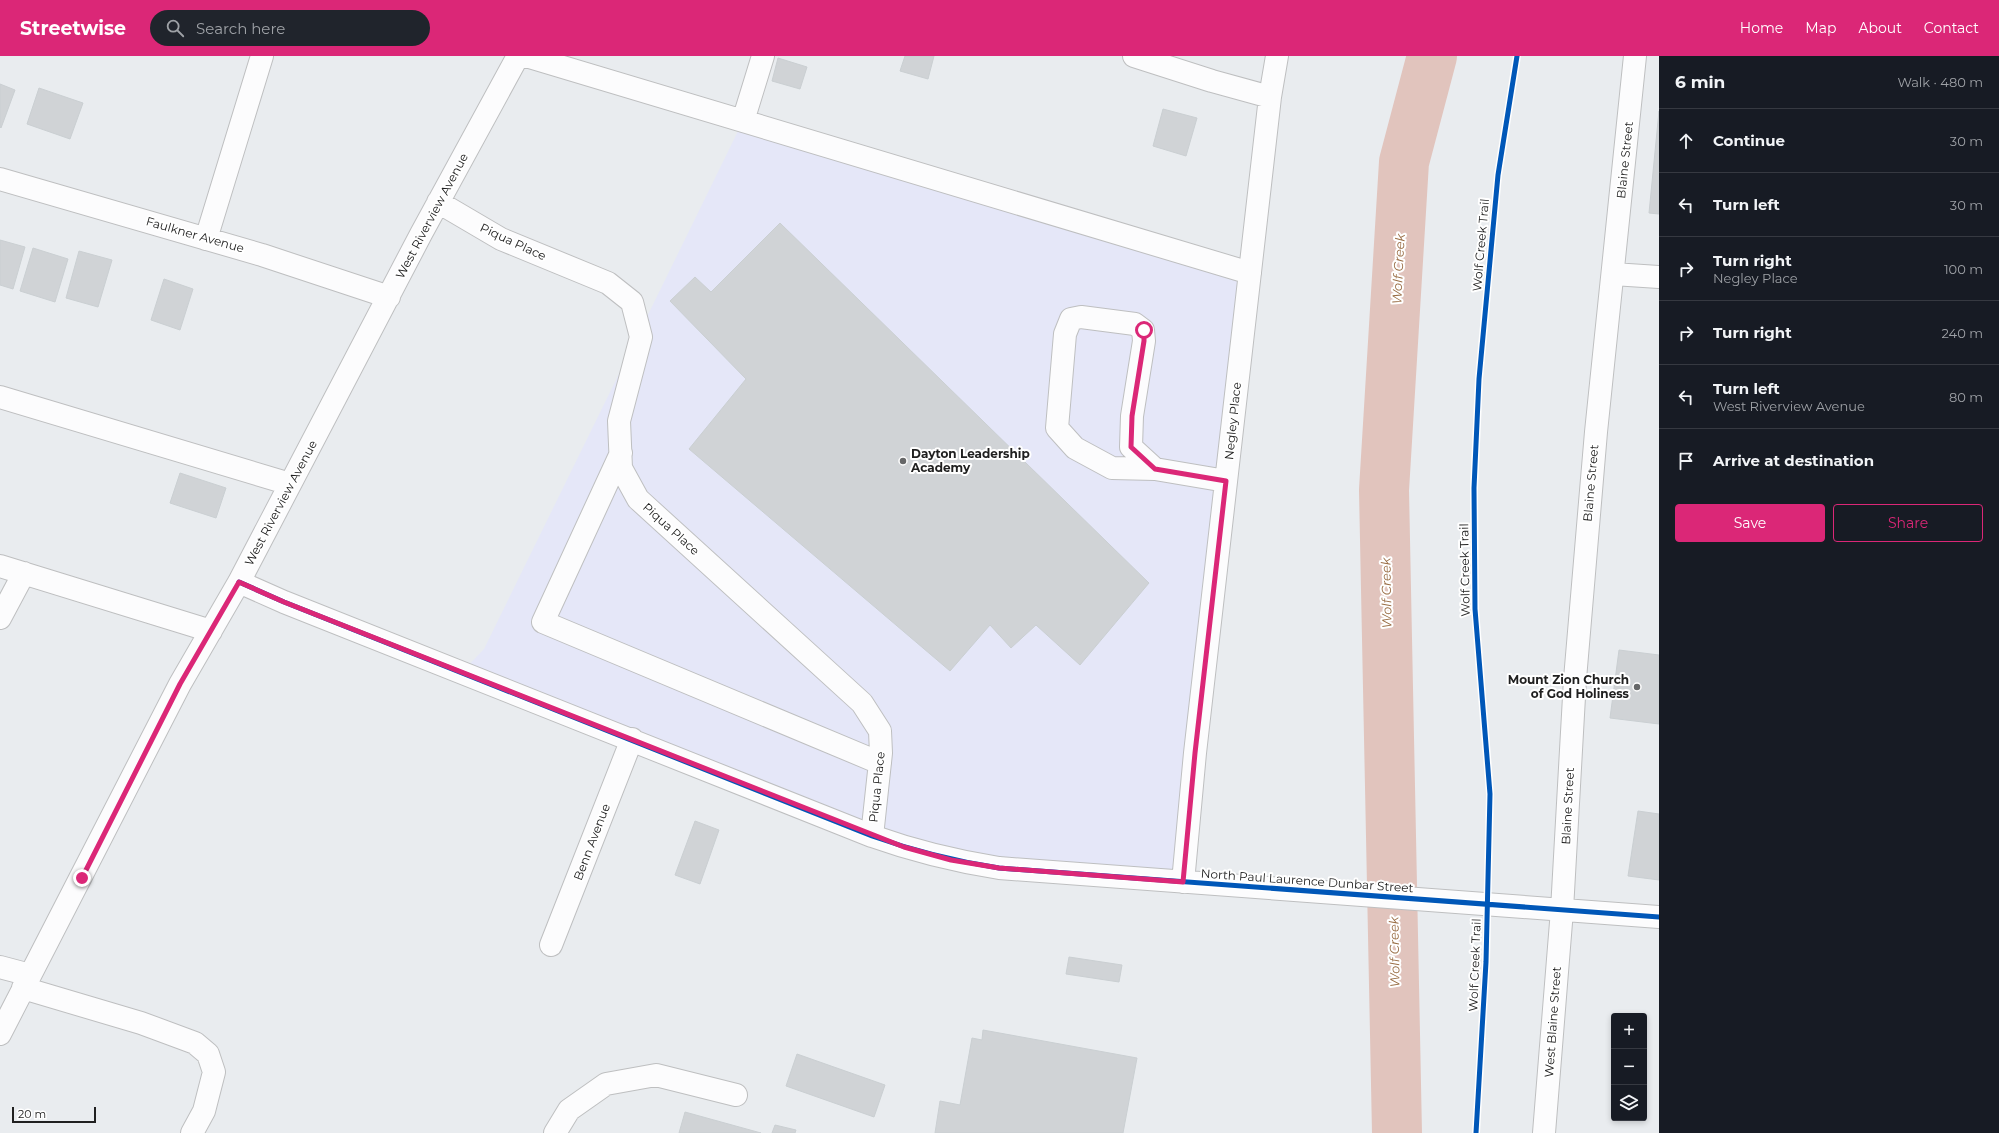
<!DOCTYPE html>
<meta charset="utf-8">
<style>
:root{--surface:#171b24;--page:#20242c;--text:#f1f3f6;--muted:#9ea1a6;--line:#363941;--accent:#db2777}
body{margin:0;font-family:Montserrat,sans-serif;background:var(--page);color:var(--text)}
.controls{position:absolute;right:12px;bottom:12px;display:grid;overflow:hidden;border-radius:4px;box-shadow:0 2px 6px #0003}
.controls button{width:36px;height:36px;display:grid;place-items:center;padding:0;border:0;border-bottom:1px solid var(--line);background:var(--surface);color:var(--text);font:20px sans-serif}
.scale{position:absolute;left:12px;bottom:10px;width:84px;box-sizing:border-box;padding-left:4px;border:2px solid #202020;border-top:0;font-size:11px;line-height:14px;white-space:nowrap;color:#202020;-webkit-text-stroke:3px #fff;paint-order:stroke}
.stop{position:absolute;width:12px;height:12px;margin:-9px;border:3px solid #db2777;border-radius:50%;background:#fff}
.stop.end{background:#db2777;border-color:#fff;box-shadow:0 1px 4px #0008}
.list{margin:0;padding:0;list-style:none}
h2{display:flex;justify-content:space-between;align-items:center;height:52px;margin:0;padding:0 16px;font-size:17px}
h2 small{font-size:13px;font-weight:400;color:var(--muted)}
.list li{display:grid;grid-template-columns:26px 1fr auto;gap:12px;align-items:center;box-sizing:border-box;height:64px;padding:0 16px;border-top:1px solid var(--line)}
.list b{display:block;font-size:15px;white-space:nowrap}
.list p{margin:0;font-size:13px;white-space:nowrap;color:var(--muted)}
.list em{font-size:13px;font-style:normal;color:var(--muted)}
.actions{display:flex;gap:8px;padding:12px 16px}
.actions a{flex:1;padding:9px 0;border:1px solid var(--accent);border-radius:4px;text-align:center;font-size:14px;color:var(--accent)}
.actions .main{background:var(--accent);color:#fff}
.icon{flex:none;width:22px;height:22px;fill:none;stroke:currentColor;stroke-width:2;stroke-linecap:round;stroke-linejoin:round}
.map{position:relative;flex:none;width:1659px;height:1077px;overflow:hidden}
header{display:flex;align-items:center;gap:24px;box-sizing:border-box;height:56px;padding:0 20px;background:var(--accent);color:#fff}
header strong{font-size:19px}
nav{display:flex;gap:22px;margin-inline-start:auto;font-size:14px}
.search{width:280px;height:36px;background:var(--page);display:flex;align-items:center;gap:10px;box-sizing:border-box;padding:0 14px;border-radius:22px;color:var(--muted);font-size:15px}
main{display:flex}
aside{flex:1;background:var(--surface)}
.map>svg:first-child{display:block}
.education{fill:#e5e7f8}
.lines{fill:none;stroke-linecap:round;stroke-linejoin:round}
.river{stroke:#e1c4bd;stroke-width:50}
.building{fill:#d0d3d6;stroke:#cacfd2}
.minor-casing{stroke:#bebfc0;stroke-width:24}
.minor{stroke:#fcfcfd;stroke-width:22}
.cycleway-casing{stroke:#fff;stroke-width:8}
.cycleway{stroke:#0057b8;stroke-width:5}
.route{stroke:#db2777;stroke-width:5}
.poi-dot{fill:#666768;stroke:#fff;stroke-width:1.5}
.labels{text-anchor:middle;stroke-width:4;stroke-linejoin:round;paint-order:stroke}
.street-label{font-size:12px;fill:#202020;stroke:#fff}
.poi-label{font-size:12px;font-weight:bold;fill:#202020;stroke:#fff;text-anchor:start}
.water-label{font-size:13px;font-style:italic;fill:#986c43;stroke:#fff}
</style>
<header>
<strong>Streetwise</strong>
<div class="search"><svg class="icon" aria-label="search" viewBox="0 0 24 24"><circle cx="10" cy="10" r="6"/><path d="M15 15l6 6"/></svg>Search here</div>
<nav><a>Home</a><a>Map</a><a>About</a><a>Contact</a></nav>
</header>
<main>
<div class="map">
<svg width="1659" height="1077" viewBox="0 0 1659 1077">
<rect width="100%" height="100%" fill="#e9ecef"/>
<path class="education" d="M743,65L1250,217L1183,826L951,804L462,616L484,593Z"/>
<g class="lines">
<path class="river" d="M1397,1077L1384,434L1404,106L1432,0"/>
</g>
<path class="building" d="M905,0H934L928,23L900,15Z
M778,2L807,11L800,33L772,25Z
M0,28L15,34L1,72L0,71Z
M39,32L83,47L70,83L27,68Z
M1163,53L1197,62L1186,100L1153,90Z
M1659,55V158L1649,157Z
M780,167L1149,527L1080,609L1036,569L1011,592L990,569L950,615L689,393L746,323L670,245L695,221L711,236Z
M0,184L25,191L13,233L0,229Z
M33,192L68,203L55,246L20,235Z
M79,195L112,204L98,251L66,242Z
M164,223L193,233L180,274L151,264Z
M180,417L226,432L216,462L170,447Z
M1619,594L1659,599V668L1610,662Z
M1638,755L1659,758V824L1628,820Z
M695,765L719,774L700,828L675,819Z
M1069,901L1122,909L1119,926L1066,918Z
M983,974L1137,1002L1123,1077H935L940,1045L960,1049L972,982L982,984Z
M797,998L885,1029L874,1061L786,1030Z
M685,1056L761,1077H679Z
M775,1069L796,1074L795,1077H772Z"/>
<g class="lines">
<g class="minor-casing">
<path id="minor" d="M526,0L1250,217
M1134,0L1212,25L1270,41
M743,65L763,0
M0,123L262,199L389,241
M438,146L501,183L608,227L632,246L641,281L619,365L621,412L638,443L862,647L880,675L881,697L872,780
M206,183L262,0
M1613,218L1659,221
M0,341L290,428
M621,397L543,566L880,707
M1155,413L1131,391L1132,360L1144,285L1143,274L1135,268L1081,261L1071,263L1065,278L1057,372L1075,392L1112,412L1155,413L1226,425
M0,510L211,575
M239,526L284,546L872,780C914,795 955,805 999,812L1659,861
M0,562L24,517
M1183,826L1195,697L1270,41L1277,0
M551,889L632,683
M0,911L30,919
M23,932L141,967L195,987L208,998L214,1016L204,1055L192,1077
M0,978L180,628L239,526L421,178L518,0
M555,1077L569,1054L606,1028L656,1019L736,1039
M1544,1077L1562,854L1575,623L1596,376L1635,0"/>
</g>
<use href="#minor" class="minor"/>
<g class="cycleway-casing">
<path id="cycleway" d="M239,526L284,546L872,780C914,795 955,805 999,812L1659,861
M1476,1077L1486,906L1490,738L1475,553L1474,432L1479,323L1498,119L1517,0"/>
</g>
<use href="#cycleway" class="cycleway"/>
</g>
<g class="lines">
<path class="route" d="M82,822L180,628L239,526L284,546L904,791L951,804L999,812L1183,826L1195,697L1226,425L1155,413L1131,391L1132,360L1144,285V274"/>
</g>
<g class="poi-dot">
<circle cx="903" cy="405" r="4"/>
<circle cx="1637" cy="631" r="4"/>
</g>
<g class="labels">
<g class="street-label">
<text transform="translate(1625 104) rotate(-84)" y="4">Blaine Street</text>
<text transform="translate(432 160) rotate(-62)" y="4">West Riverview Avenue</text>
<text transform="translate(195 179) rotate(16)" y="4">Faulkner Avenue</text>
<text transform="translate(513 186) rotate(25)" y="4">Piqua Place</text>
<text transform="translate(1481 189) rotate(-85)" y="4">Wolf Creek Trail</text>
<text transform="translate(1233 365) rotate(-84)" y="4">Negley Place</text>
<text transform="translate(1591 427) rotate(-85)" y="4">Blaine Street</text>
<text transform="translate(281 447) rotate(-62)" y="4">West Riverview Avenue</text>
<text transform="translate(671 473) rotate(42)" y="4">Piqua Place</text>
<text transform="translate(1465 514) rotate(-91)" y="4">Wolf Creek Trail</text>
<text transform="translate(877 731) rotate(-84)" y="4">Piqua Place</text>
<text transform="translate(1568 750) rotate(-87)" y="4">Blaine Street</text>
<text transform="translate(592 786) rotate(-69)" y="4">Benn Avenue</text>
<text transform="translate(1307 825) rotate(4)" y="4">North Paul Laurence Dunbar Street</text>
<text transform="translate(1475 909) rotate(-88)" y="4">Wolf Creek Trail</text>
<text transform="translate(1553 966) rotate(-86)" y="4">West Blaine Street</text>
</g>
<g class="poi-label">
<text x="911" y="402">Dayton Leadership<tspan x="911" dy="14">Academy</tspan></text>
<text x="1629" y="628" text-anchor="end">Mount Zion Church<tspan x="1629" dy="14">of God Holiness</tspan></text>
</g>
<g class="water-label">
<text transform="translate(1398 213) rotate(-87)" y="5">Wolf Creek</text>
<text transform="translate(1386 537) rotate(-91)" y="5">Wolf Creek</text>
<text transform="translate(1394 896) rotate(-91)" y="5">Wolf Creek</text>
</g>
</g>
</svg>
<div class="controls">
<button>+</button>
<button>−</button>
<button><svg class="icon" aria-label="layers" viewBox="0 0 24 24"><path d="M12 4l9 5-9 5-9-5zM3 14l9 5 9-5"/></svg></button>
</div>
<div class="scale">20 m</div>
<div class="stop" style="left:1144px;top:274px"></div>
<div class="stop end" style="left:82px;top:822px"></div>
</div>
<aside>
<h2>6 min<small>Walk · 480 m</small></h2>
<ul class="list">
<li><svg class="icon" aria-label="ahead" viewBox="0 0 24 24"><path d="M12 20V5M6 11l6-6 6 6"/></svg><div><b>Continue</b></div><em>30 m</em></li>
<li><svg class="icon" aria-label="left" viewBox="0 0 24 24"><path d="M17 20v-9H6M10 6l-5 5 5 5"/></svg><div><b>Turn left</b></div><em>30 m</em></li>
<li><svg class="icon" aria-label="right" viewBox="0 0 24 24"><path d="M7 20v-9h11M14 6l5 5-5 5"/></svg><div><b>Turn right</b><p>Negley Place</p></div><em>100 m</em></li>
<li><svg class="icon" aria-label="right" viewBox="0 0 24 24"><path d="M7 20v-9h11M14 6l5 5-5 5"/></svg><div><b>Turn right</b></div><em>240 m</em></li>
<li><svg class="icon" aria-label="left" viewBox="0 0 24 24"><path d="M17 20v-9H6M10 6l-5 5 5 5"/></svg><div><b>Turn left</b><p>West Riverview Avenue</p></div><em>80 m</em></li>
<li><svg class="icon" aria-label="arrive" viewBox="0 0 24 24"><path d="M6 21V4h12l-3 4 3 4H6"/></svg><div><b>Arrive at destination</b></div></li>
</ul>
<div class="actions"><a class="main">Save</a><a>Share</a></div>
</aside>
</main>
